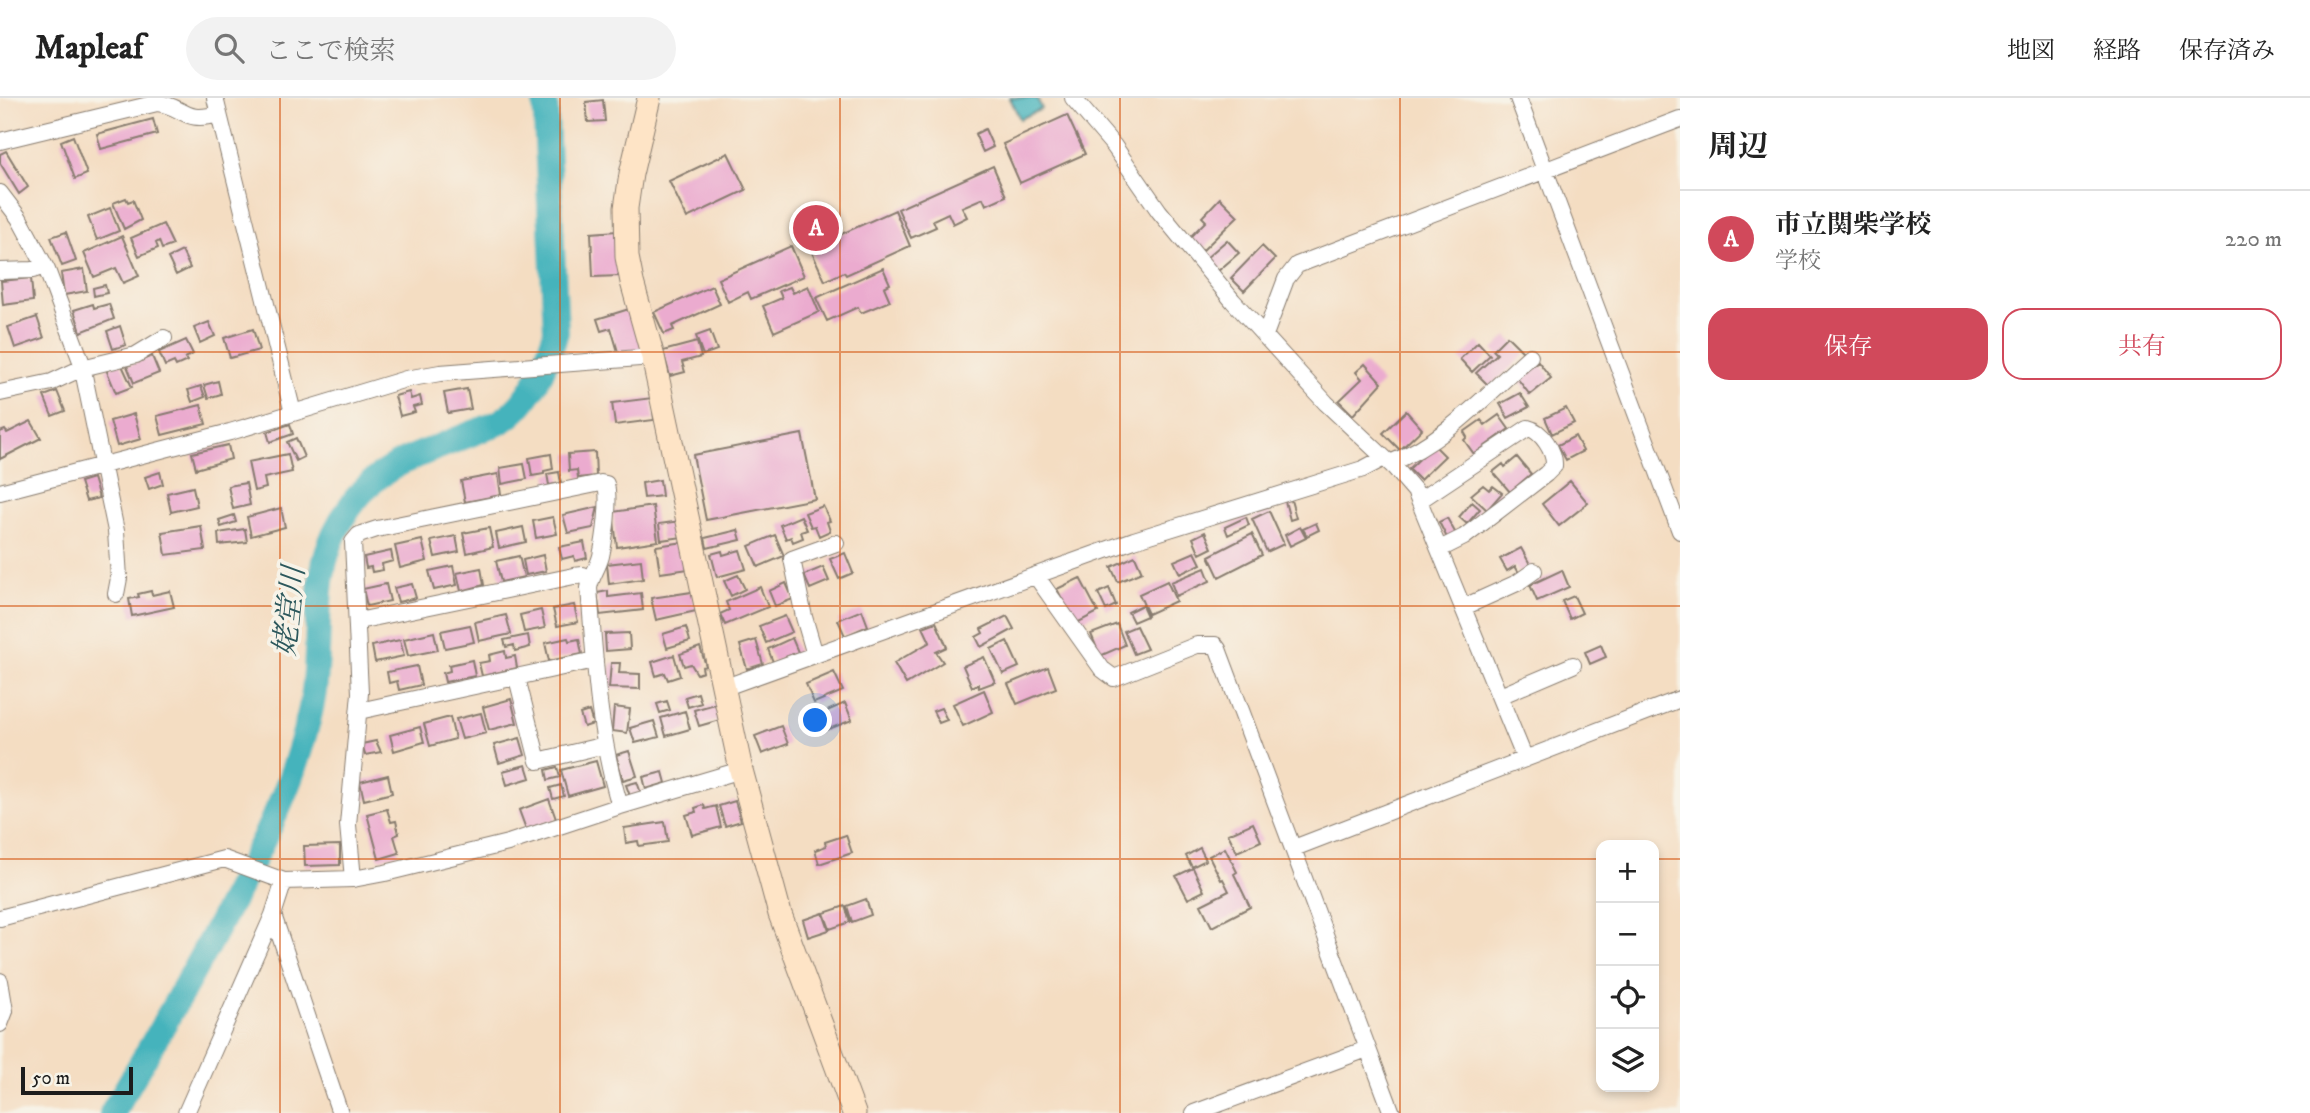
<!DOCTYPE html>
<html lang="ja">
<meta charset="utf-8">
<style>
:root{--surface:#fff;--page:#f2f2f2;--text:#222;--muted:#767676;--line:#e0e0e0;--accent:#d1495b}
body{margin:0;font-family:"IM FELL DW Pica","Noto Serif JP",serif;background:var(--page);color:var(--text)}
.controls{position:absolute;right:21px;bottom:21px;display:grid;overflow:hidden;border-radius:14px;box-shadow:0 4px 10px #0003}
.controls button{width:63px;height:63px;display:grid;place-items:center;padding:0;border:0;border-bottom:2px solid var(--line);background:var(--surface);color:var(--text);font:35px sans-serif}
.scale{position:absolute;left:21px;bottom:18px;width:112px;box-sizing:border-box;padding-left:7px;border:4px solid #1c1c1c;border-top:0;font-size:19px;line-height:24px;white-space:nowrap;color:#1c1c1c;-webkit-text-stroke:5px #f7f3e8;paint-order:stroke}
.you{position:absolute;left:816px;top:623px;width:24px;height:24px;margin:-18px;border:5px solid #fff;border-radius:50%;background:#1a73e8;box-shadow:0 0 0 10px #1a73e833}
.badge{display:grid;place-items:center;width:46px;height:46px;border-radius:50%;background:var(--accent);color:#fff;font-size:23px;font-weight:700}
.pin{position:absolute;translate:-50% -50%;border:4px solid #fff;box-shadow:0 2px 7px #0006}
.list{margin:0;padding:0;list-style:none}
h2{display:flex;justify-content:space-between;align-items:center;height:91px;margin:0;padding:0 28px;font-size:30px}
h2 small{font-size:23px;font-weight:400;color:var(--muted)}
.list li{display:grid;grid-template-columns:46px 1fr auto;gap:21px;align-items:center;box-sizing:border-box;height:98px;padding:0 28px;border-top:2px solid var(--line)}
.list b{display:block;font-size:26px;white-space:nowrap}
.list p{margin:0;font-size:23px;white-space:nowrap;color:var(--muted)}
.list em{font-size:23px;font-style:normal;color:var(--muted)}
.actions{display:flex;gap:14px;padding:21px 28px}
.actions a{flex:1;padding:16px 0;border:2px solid var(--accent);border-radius:21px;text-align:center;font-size:24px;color:var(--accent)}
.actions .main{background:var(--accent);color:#fff}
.icon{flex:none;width:38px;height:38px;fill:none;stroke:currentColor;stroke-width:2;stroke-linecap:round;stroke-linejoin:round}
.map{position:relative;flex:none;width:1680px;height:1015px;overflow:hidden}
header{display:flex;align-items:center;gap:42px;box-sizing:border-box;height:98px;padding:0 35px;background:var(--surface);border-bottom:2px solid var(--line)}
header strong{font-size:33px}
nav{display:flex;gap:38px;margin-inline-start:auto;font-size:24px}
.search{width:490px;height:63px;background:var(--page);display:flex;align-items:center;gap:18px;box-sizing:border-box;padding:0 24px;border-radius:38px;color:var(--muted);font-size:26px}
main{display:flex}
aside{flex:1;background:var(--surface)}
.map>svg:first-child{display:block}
.water{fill:#44b3bc;stroke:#30686c;stroke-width:2}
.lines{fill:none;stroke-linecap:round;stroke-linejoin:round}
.river{stroke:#44b3bc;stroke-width:26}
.building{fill:#ebabcf}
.street-casing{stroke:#887c6f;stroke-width:18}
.secondary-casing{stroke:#887c6f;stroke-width:25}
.street{stroke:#fff;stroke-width:16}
.secondary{stroke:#fee4c6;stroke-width:23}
.grid{fill:none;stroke:#d4530e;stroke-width:2;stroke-opacity:0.55}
.labels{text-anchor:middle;stroke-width:7;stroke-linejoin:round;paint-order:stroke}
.water-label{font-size:30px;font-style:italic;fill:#2c585c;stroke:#f7f3e8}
</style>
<header>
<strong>Mapleaf</strong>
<div class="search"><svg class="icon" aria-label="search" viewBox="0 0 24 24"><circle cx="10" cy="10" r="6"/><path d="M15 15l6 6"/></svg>ここで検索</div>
<nav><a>地図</a><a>経路</a><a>保存済み</a></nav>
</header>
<main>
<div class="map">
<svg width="1680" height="1015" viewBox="0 0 1680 1015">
<rect width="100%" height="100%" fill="#f7f3e8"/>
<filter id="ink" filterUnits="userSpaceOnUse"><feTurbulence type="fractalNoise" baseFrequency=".0143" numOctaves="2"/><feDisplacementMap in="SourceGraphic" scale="14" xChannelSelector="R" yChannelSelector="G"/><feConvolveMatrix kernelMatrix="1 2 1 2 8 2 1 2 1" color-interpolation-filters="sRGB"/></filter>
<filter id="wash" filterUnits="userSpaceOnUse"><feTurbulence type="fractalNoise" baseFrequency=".00686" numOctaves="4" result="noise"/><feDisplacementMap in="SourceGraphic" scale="28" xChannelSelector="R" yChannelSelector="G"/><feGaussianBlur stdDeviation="1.57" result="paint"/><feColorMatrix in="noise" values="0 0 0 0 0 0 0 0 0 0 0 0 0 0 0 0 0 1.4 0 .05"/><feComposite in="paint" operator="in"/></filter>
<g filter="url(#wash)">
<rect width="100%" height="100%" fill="#f4ddc2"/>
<path class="water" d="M1010,0H1037L1042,11L1020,21Z"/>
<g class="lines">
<path class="river" d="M112,1015C151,950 188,884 224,817C250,768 278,718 296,664C303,642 311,616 314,593C322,535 310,475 341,423C373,367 413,360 468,337C479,332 492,329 502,323C532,304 546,266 556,234L545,0"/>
</g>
<g id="blocks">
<path class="building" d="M603,2L605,23L588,24L586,4Z
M1067,17L1085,56L1020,85L1003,46Z
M153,21L157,36L101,51L97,36Z
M985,31L993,49L983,54L975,36Z
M73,38L87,76L75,81L61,43Z
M6,53L28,89L19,96L0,65V56Z
M728,55L746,92L687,120L669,83Z
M993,68L1006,98L986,107L983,100L962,109L967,119L953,126L948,115L933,122L936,129L911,140L898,111Z
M126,100L128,104L133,102L141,122L124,131L113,105Z
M1220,100L1238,118L1202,153L1189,140L1206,123L1202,119Z
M110,110L119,133L97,142L88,119Z
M895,112L910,148L846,177L844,174L825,183L810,150Z
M163,126L173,147L162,151L159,143L156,145L158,150L139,158L131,140Z
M617,133L620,178L593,179L591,135Z
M66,134L76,163L62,168L51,139Z
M122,138L139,178L123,185L116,170L94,179L84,155Z
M1227,142L1239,155L1218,173L1206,160Z
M791,148L804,178L751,201L748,194L728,204L718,181Z
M1262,148L1275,161L1244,193L1231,180Z
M182,153L190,170L176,177L168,160Z
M883,170L890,186L884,189L890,203L861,215L858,209L827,223L816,200Z
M84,171L87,193L64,197L61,175Z
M31,180L33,203L3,207L1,183Z
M105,187L107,195L94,198L93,190Z
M712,188L720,206L672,228L674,232L664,236L654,214Z
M808,188L819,214L774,234L763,208L782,200L779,193L790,189L793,195Z
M93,206L94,210L109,206L114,221L81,234L74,212Z
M629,211L643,252L619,257L611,230L601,233L597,221Z
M37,219L44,240L15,250L8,229Z
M209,224L215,238L200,245L194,230Z
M120,228L126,247L113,251L107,233Z
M253,231L259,252L230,260L224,240Z
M710,233L717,252L703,257L696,238Z
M1507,238L1525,256L1490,289L1476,275L1497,256L1493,252Z
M186,242L193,256L185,260L187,263L176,268L174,264L165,268L159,254Z
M697,244L701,259L682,264L685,274L670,278L663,253Z
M1478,244L1490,257L1472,274L1460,261Z
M152,258L159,275L134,285L127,268Z
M1538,263L1551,280L1530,297L1517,280Z
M121,265L132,289L116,295L106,271Z
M1365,266L1382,285L1353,317L1339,303L1362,281L1356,274Z
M218,283L221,296L208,300L204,287Z
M201,288L205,299L192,304L188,292Z
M467,291L471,311L448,315L444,295Z
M57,293L65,313L52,318L44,298Z
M409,294L411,301L420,298L422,307L413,309L415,314L400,318L395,298Z
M1520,295L1529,309L1508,320L1500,306Z
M652,300L654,322L615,327L612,305Z
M201,307L206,326L162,337L157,318Z
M1566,310L1574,325L1552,336L1545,320Z
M1406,313L1422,331L1400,352L1383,335Z
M134,316L141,341L117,348L110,323Z
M1499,317L1509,331L1474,356L1464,342L1467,339L1464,334L1481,322L1485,327Z
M31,323L41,340L0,361V334L5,332L7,335Z
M290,326L293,336L270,344L267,334Z
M802,336L815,401L706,422L693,357Z
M1575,338L1583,353L1566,362L1558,347Z
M296,340L304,359L296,363L287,344Z
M228,347L231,361L196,371L192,355Z
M1434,347L1445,358L1420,382L1409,371Z
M595,354L596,378L578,380L577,372L569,373L568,356Z
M288,356L292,374L264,380L266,390L254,393L248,364Z
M551,356L553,371L544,373V376L532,378L529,360Z
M1517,359L1531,376L1510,394L1493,374L1503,366L1505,369Z
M524,366L527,381L502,386L500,370Z
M160,374L163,386L149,391L145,379Z
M559,374L561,385L549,387L547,376Z
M498,376L501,397L465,404L461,383Z
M93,380L99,400L86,403L80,384Z
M660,382L662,398L644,400L642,385Z
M1570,383L1588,405L1559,428L1542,406Z
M246,385L250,407L233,411L228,388Z
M1483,387L1489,392L1493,388L1502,395L1487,412L1471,397Z
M193,389L197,408L171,414L167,395Z
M1291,402L1296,420L1290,422L1285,403Z
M1472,404L1480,411L1467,426L1459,419Z
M653,408L658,443L617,449L613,414Z
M823,408L830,423L827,424L830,433L819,438L815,428L811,429L805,415Z
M598,409L593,430L568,435L563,417Z
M281,410L285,429L251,438L247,419Z
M1269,413L1284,446L1267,454L1252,421Z
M234,417L236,424L221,429L219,422Z
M801,418L807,432L801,434L803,440L793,444L791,439L786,441L780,427Z
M553,419L557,436L536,440L533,423Z
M1246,419L1249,427L1228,437L1225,429Z
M1447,420L1456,436L1447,440L1439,424Z
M681,423L683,439L661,442L659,426Z
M1316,425L1319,432L1307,438L1303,431Z
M201,428L205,452L166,457L162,434Z
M523,429L526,444L499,450L496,435Z
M1300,429L1306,440L1290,448L1285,437Z
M489,430L493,449L467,455L463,435Z
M245,431L247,444L219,447L218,435Z
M738,432L741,442L707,450L705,440Z
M1205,434L1212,450L1200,456L1193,440Z
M1252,436L1262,457L1219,479L1209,458Z
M775,437L784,458L758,469L749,448Z
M456,438L459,454L435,459L431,443Z
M422,442L427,463L400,470L395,448Z
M584,444L587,460L575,463L574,458L562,461L559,449Z
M685,444L689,471L660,475L656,448Z
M1521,450L1531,468L1519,475L1515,468L1507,473L1500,461Z
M740,452L746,471L717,479L711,456L722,453L723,457Z
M391,453L393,463L382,466L383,472L372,474L371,469L366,470L364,459Z
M1195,454L1201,466L1180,476L1174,463Z
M845,455L853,475L839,481L830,461Z
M543,457L546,473L526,477L523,462Z
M519,458L524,479L501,484L496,463Z
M1135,458L1142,474L1118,484L1111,469Z
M641,462L643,481L609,486L607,466Z
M453,468L457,487L434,492L429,473Z
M823,469L829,483L810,491L804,477Z
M481,470L484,487L461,493L457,475Z
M1205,470L1210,483L1176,498L1171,484Z
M1562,472L1569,489L1537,503L1530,487Z
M738,477L745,491L731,498L724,483Z
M1080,480L1098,514L1075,526L1057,491Z
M1167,483L1176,503L1148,516L1139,496Z
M786,485L793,501L775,508L769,493Z
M386,486L390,503L367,508L363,491Z
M412,486L416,500L398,504L394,490Z
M760,489L768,509L725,527L720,516L729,512L726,504Z
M1109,490L1116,507L1106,512L1098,495Z
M151,493L152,497L170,493L174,509L132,518L129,501L139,499L138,496Z
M608,493V499L641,495L643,512L600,517L597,495Z
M692,494L696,513L656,522L651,500Z
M1574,498L1582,515L1570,521L1562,503Z
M574,507L578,524L557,528L553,511Z
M1142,507L1147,518L1133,524L1128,514Z
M541,512L545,530L524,534L520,517Z
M862,512L868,528L845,538L838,522Z
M506,517L511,536L479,543L475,524Z
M785,518L792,534L766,545L759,528Z
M1007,518L1014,531L981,549L976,539L983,535L981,531Z
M936,524L947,549L936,554L943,564L906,586L894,565L930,544L923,529Z
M1117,526L1125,547L1100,558L1091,536Z
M470,527L474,544L445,550L441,533Z
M1136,528L1147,551L1134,556L1124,533Z
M686,529L690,543L667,550L663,536Z
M434,534L438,552L408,558L404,541Z
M629,535L630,551L606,553L605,536Z
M528,537L530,549L515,553L514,547L506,549L504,542Z
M568,540L569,543L579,541L582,556L549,563L545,545Z
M792,540L798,554L773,564L768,551Z
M400,542L404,558L375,564L372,548Z
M756,542L763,566L747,571L740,547Z
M1007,543L1019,569L1003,576L991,551Z
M1601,547L1606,559L1590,566L1585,554Z
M700,549L706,568L702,569L703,574L697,576L691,566L684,568L680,556Z
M505,553L506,560L515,558L517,570L482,578L479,565L490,563L489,557Z
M674,557L680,578L668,582L665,575L656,578L652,564Z
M984,559L995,584L979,590L978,586L972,589L963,568Z
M472,562L475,578L445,584L443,575L450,573L449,567Z
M611,565H620L619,575L640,576V591L609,590Z
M417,568L421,587L399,592L397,583L389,585L387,574Z
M1048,569L1056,590L1017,606L1008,586Z
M834,574L843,593L814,605L806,586Z
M984,592L993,614L963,628L953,606Z
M698,595L701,605L688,609L685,599Z
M511,601L517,625L489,632L483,609Z
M667,603L670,612L660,615L657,606Z
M845,605L852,622L824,633L818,617Z
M715,606L720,622L699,628L694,612Z
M614,609L630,611L627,635L612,633Z
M941,610L947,622L939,625L933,613Z
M589,613L593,626L584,629L580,616Z
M685,613L690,631L666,638L661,620Z
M481,615L486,635L462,641L456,621Z
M450,619L455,641L430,648L424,626Z
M654,623L659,639L635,645L630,630Z
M781,628L788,646L762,656L755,638Z
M420,629L424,644L394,653L390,637Z
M520,640L525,657L499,665L494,647Z
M376,643L381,654L365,657L362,646Z
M629,653L637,678L623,682L616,657Z
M596,663L603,688L568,698L561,672Z
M526,667L530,680L507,687L503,673Z
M557,669L560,679L548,682L546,672Z
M663,674L666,685L646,691L643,679Z
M388,677L392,695L364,702L360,684Z
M637,684L641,695L630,698L626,687Z
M561,687L564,698L553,701L550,690Z
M549,701L556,721L526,731L519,712Z
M735,703L741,723L725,728L719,708Z
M704,707L705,711L716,708L721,729L692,737L686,717L696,714L695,710Z
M387,711L391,724L396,723L399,736L394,738L399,755L379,761L367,716Z
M665,724L668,744L639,748L638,743L626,745L624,730Z
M1253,725L1261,743L1237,754L1228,736Z
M846,737L852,755L819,766L815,752L826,748L825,744Z
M340,747V767L305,768L304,748Z
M1200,750L1206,762L1192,769L1186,758Z
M1225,750L1237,774L1234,776L1250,809L1212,829L1201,807L1229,793L1223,781L1221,782L1209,758Z
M1193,770L1204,793L1188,801L1176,778Z
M866,801L871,817L852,824L847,808Z
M845,808L850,824L830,831L824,815Z
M823,815L829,832L808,839L803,822Z"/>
</g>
</g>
<g filter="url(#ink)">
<use href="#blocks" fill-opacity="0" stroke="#887c6f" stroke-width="2"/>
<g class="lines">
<g class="street-casing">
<path id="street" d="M215,0L293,315
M1073,0L1114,48L1159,113L1233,203L1326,305L1395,370L1415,393L1525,661
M1518,0L1680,433
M0,43L157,5C185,8 183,26 218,16
M0,95L19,120L47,172L81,263L116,433L119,480L116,496
M0,173L33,172L45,168
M1265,237L1286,181L1297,167L1680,21
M0,295L52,284L82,270L136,257L164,240
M1390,365C1445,344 1487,296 1530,258
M0,394L230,334L406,281L440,275L653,259
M1420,402L1528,330C1542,333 1555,354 1554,368L1546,376L1464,439L1440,451
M1036,478L1102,571L1114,580L1197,547H1215L1218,551L1392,1015
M1464,509L1517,485L1534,473
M358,523L574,478L583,477L590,481
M815,557L804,519L792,461L836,445
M517,580L538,663L605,647
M723,590L1134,442L1363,371L1384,360
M1500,598L1573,567
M359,613L595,562
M1294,750L1680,601
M353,781L348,727L360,595L353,444L359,437L377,431L601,385L606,386C610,403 605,440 601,458C598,470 591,478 589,490C595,564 598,636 620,708
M273,817L340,1015
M0,820L224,761L284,783L353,781L385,775L508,745L620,708L741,672
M0,883L5,913L0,926
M186,1015L273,817L284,783
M1194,1015L1367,951"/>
</g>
<g class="secondary-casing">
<path id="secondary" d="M649,0L631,76L626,110L627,159L632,184L653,259L741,672L780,816L854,1015"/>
</g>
<use href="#street" class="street"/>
<use href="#secondary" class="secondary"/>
</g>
</g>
<path class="grid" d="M280,0V1015M560,0V1015M840,0V1015M1120,0V1015M1400,0V1015M0,254H1680M0,508H1680M0,761H1601M1654,761H1680"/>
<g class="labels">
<g class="water-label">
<text transform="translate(289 513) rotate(-84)" y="10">姥堂川</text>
</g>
</g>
</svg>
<div class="controls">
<button>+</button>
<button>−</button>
<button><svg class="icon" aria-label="locate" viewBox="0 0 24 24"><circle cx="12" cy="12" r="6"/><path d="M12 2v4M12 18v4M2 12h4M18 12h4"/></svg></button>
<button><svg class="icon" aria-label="layers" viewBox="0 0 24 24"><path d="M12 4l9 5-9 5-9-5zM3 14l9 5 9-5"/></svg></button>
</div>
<div class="scale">50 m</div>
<div class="you"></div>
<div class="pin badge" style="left:816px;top:130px">A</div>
</div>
<aside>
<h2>周辺<small></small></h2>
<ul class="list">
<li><span class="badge">A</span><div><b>市立関柴学校</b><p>学校</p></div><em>220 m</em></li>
</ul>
<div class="actions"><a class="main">保存</a><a>共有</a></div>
</aside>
</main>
